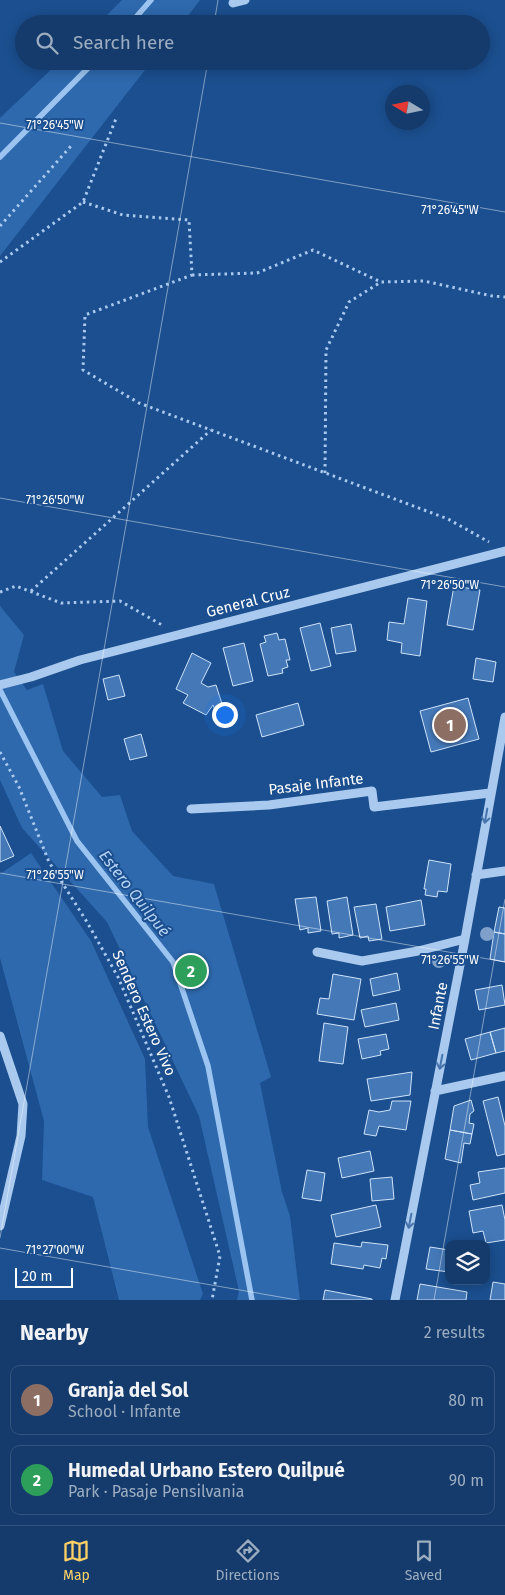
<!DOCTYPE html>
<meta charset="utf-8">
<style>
:root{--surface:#143b6b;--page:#214673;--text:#f1f3f6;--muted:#9dadc1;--line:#33557e;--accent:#ffd166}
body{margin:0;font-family:"Fira Sans",sans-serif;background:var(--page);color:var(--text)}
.controls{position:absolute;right:15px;bottom:15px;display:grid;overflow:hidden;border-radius:10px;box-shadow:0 2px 12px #0003}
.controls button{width:45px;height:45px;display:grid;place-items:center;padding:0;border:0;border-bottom:1px solid var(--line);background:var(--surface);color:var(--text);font:25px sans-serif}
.compass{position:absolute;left:385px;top:85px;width:45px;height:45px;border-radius:50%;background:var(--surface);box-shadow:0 2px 12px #0003;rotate:280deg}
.scale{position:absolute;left:15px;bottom:12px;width:58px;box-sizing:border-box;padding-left:5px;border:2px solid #fff;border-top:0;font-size:14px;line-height:18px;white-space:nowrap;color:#fff;-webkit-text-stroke:4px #1b4f8f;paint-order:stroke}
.you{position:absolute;left:224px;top:714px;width:18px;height:18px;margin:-12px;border:4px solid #fff;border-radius:50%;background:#1a73e8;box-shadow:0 0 0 8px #1a73e833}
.badge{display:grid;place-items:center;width:32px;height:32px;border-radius:50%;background:var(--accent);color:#fff;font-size:16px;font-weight:700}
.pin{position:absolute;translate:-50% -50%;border:2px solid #fff;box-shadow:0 1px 5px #0006}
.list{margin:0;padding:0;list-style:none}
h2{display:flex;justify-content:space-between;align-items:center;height:65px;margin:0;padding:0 20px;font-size:21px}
h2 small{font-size:16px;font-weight:400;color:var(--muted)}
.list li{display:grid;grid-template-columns:32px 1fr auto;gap:15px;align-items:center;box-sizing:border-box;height:70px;margin:0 10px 10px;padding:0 10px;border:1px solid var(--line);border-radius:10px}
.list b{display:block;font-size:19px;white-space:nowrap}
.list p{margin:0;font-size:16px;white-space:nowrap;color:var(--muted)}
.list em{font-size:16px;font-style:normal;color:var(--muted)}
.icon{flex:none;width:28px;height:28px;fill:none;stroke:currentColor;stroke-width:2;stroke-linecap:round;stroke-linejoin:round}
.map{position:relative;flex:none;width:505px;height:1300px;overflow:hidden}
.search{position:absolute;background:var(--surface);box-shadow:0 2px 12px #0003;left:15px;right:15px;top:15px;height:55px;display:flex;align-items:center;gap:12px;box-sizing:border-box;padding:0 18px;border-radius:28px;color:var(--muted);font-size:19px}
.sheet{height:225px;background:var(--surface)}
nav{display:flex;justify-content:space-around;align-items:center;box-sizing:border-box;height:70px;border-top:1px solid var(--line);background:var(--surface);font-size:14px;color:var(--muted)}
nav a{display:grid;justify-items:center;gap:2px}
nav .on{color:var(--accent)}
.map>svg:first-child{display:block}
.green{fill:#2e69ad}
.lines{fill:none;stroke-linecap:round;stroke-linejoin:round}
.stream{stroke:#9cc4f0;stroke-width:5.5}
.building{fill:#4478b7;stroke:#cfe3fa}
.path{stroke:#a9c9ee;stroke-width:3;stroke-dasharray:2.5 4;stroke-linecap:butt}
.minor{stroke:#a9c9ee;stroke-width:9}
.tree{fill:#7ea0ca}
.oneway{stroke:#4674ac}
.ticks{fill:none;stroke:#fff;stroke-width:1;stroke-opacity:0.45}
.labels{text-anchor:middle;stroke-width:4;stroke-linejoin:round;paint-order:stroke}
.street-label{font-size:15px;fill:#fff;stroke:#1b4f8f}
.water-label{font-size:16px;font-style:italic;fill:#b5d3f5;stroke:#1b4f8f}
.ticks-label{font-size:12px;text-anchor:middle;fill:#fff;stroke:#1b4f8f;stroke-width:4;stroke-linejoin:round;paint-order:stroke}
</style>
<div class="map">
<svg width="505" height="1300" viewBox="0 0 505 1300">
<rect width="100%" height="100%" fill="#1b4f8f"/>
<path class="green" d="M122,0H200L182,24H98Z
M60,61H152L0,256V118Z
M0,606L24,635L14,672L27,690L43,684L63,751L102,797L120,795L132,831L173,876L214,884L271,1077L260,1083L282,1192L290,1216L300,1300H237L239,1291L199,1116L107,922L22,828L0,780Z
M31,853L91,941L145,1059L148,1127L203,1294L200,1300H119L93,1197L42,1180L44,1121L0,958V874Z"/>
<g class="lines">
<path class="stream" d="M130,24L151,0
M0,157L95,61
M0,690L77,841L173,962L208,1066L252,1300"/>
</g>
<path class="building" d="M454,586L480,590L473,630L447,625Z
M408,598L427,601L420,656L401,653L402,643L387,640L389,622L404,624Z
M320,623L331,666L311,671L300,628Z
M351,624L356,651L336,654L331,628Z
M277,633L279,640L285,639L290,660H286L288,667L282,669L283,673L268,676L260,644L266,642L264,636Z
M244,643L253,681L233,686L223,648Z
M192,653L211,663L201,683L208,687L216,685L223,707L215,710L213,705L206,715L183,703L188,695L176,689Z
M476,658L496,662L493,682L473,679Z
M119,675L125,696L108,700L103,679Z
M468,698L479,739L431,752L420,711Z
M298,703L304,725L262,737L256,715Z
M141,734L147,756L130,760L124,739Z
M0,826L14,856L0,862Z
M429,860L451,864L447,892L438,891L437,897L425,895L426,889H424Z
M316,897L321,931L308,933V928L300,930L295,899Z
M347,897L353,935L339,938V933L332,934L327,901Z
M421,900L425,925L390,931L386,907Z
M376,904L382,939L369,941L368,936L360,938L354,907Z
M499,907L505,908V934L494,932Z
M494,932L505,934V962L490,959Z
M397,973L400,990L373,996L370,979Z
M333,974L361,979L354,1020L317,1014L320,998L329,999Z
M502,985L505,1005L479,1010L475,990Z
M396,1003L399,1020L365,1027L361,1010Z
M324,1023L348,1027L343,1064L319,1061Z
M505,1028V1051L496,1053L490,1032Z
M490,1032L496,1053L471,1060L465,1039Z
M386,1034L389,1049L380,1051L381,1055L362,1059L358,1039Z
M412,1072L410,1095L371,1101L367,1079Z
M498,1097L505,1126V1154L497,1156L483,1101Z
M471,1100L474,1111L470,1114L469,1123L474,1124L472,1134L450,1130L454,1106Z
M392,1101H411L406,1130L379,1126L376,1136L364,1134L369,1110L379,1112L390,1110Z
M450,1130L472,1134L470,1144L464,1143L461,1163L445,1159Z
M370,1151L374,1171L342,1178L338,1158Z
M505,1168V1193L473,1200L470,1185L480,1183L478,1172Z
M307,1170L325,1173L321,1201L302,1198Z
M392,1177L394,1199L372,1201L370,1179Z
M376,1205L381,1227L336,1237L331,1215Z
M502,1205L505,1220V1240L486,1243L483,1231L473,1233L469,1211Z
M362,1242L388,1245L386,1259L382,1258L380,1268L364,1265L363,1269L331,1264L334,1243L361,1247Z
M430,1247L449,1250V1272L426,1269Z
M493,1282L505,1284V1300H490Z
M420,1284L467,1292L466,1300H417Z
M325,1290L372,1299V1300H323Z"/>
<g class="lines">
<path class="path" d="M83,202L123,215L189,220L192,275L85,315L83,370L139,403L448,519L489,542
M0,226L71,146
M0,262L83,202L117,116
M192,275L257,273L313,250L381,282
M325,473L326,350L349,302L381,282L424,281L492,296L505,297
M31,591L211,430
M0,592L16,586L61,603L120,601L162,625
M0,752L19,787L49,862L87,922L118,977L169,1097L220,1256L212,1300"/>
<path class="minor" d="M233,3L245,0
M0,685L31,677L80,660L505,551
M191,809L269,805L372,791L374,807L490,793
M476,875L505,871
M317,952L362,961L418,951L465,939
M0,1036L23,1104L21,1136L0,1226
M435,1091L505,1076
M395,1300L465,939L505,717"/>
</g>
<g class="tree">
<circle cx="487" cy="934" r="7"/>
<circle cx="439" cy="961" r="7"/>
</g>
<defs><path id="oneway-shaft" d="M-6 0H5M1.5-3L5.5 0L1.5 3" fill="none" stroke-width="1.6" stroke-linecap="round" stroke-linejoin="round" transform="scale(1.25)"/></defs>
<g class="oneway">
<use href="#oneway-shaft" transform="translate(486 816) rotate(100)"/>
<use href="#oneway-shaft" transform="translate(441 1062) rotate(101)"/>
<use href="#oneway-shaft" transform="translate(410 1221) rotate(101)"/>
</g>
<path class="ticks" d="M214,24L218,0M0,123L505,212M0,498L505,587M0,873L505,962M0,1238L208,61M0,1248L297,1300M434,1300L505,899"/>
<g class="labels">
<g class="street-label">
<text transform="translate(248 602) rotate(-14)" y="5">General Cruz</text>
<text transform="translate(316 784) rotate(-7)" y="5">Pasaje Infante</text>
<text transform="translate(438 1006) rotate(-79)" y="5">Infante</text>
<text transform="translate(144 1013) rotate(66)" y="5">Sendero Estero Vivo</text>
</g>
<g class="water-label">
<text transform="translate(135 893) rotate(52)" y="6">Estero Quilpué</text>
</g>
</g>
<g class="ticks-label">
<text x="55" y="129">71°26'45"W</text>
<text x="450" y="214">71°26'45"W</text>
<text x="55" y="504">71°26'50"W</text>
<text x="450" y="589">71°26'50"W</text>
<text x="55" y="879">71°26'55"W</text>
<text x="450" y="964">71°26'55"W</text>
<text x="55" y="1254">71°27'00"W</text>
</g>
</svg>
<div class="controls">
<button><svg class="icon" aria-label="layers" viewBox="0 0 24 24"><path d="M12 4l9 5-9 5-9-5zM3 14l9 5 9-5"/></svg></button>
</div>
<svg class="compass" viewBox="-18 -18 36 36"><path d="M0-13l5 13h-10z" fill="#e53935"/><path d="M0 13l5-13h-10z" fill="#9dadc1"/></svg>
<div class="scale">20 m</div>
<div class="you"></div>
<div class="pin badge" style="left:450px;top:725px;background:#8d6e63">1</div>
<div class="pin badge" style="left:191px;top:971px;background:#2e9e5b">2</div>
<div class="search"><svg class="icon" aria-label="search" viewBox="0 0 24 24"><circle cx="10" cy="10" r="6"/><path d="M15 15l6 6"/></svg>Search here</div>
</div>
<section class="sheet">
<h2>Nearby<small>2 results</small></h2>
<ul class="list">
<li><span class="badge" style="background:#8d6e63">1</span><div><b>Granja del Sol</b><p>School · Infante</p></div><em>80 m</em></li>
<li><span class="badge" style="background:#2e9e5b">2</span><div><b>Humedal Urbano Estero Quilpué</b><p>Park · Pasaje Pensilvania</p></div><em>90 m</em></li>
</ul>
</section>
<nav>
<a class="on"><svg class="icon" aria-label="map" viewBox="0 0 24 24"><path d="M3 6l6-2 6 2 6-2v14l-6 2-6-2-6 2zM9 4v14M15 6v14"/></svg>Map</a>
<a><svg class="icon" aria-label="directions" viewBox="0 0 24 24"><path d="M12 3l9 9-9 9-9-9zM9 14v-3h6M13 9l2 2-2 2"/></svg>Directions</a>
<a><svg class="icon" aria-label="saved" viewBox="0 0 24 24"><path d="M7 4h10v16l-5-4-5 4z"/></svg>Saved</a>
</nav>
